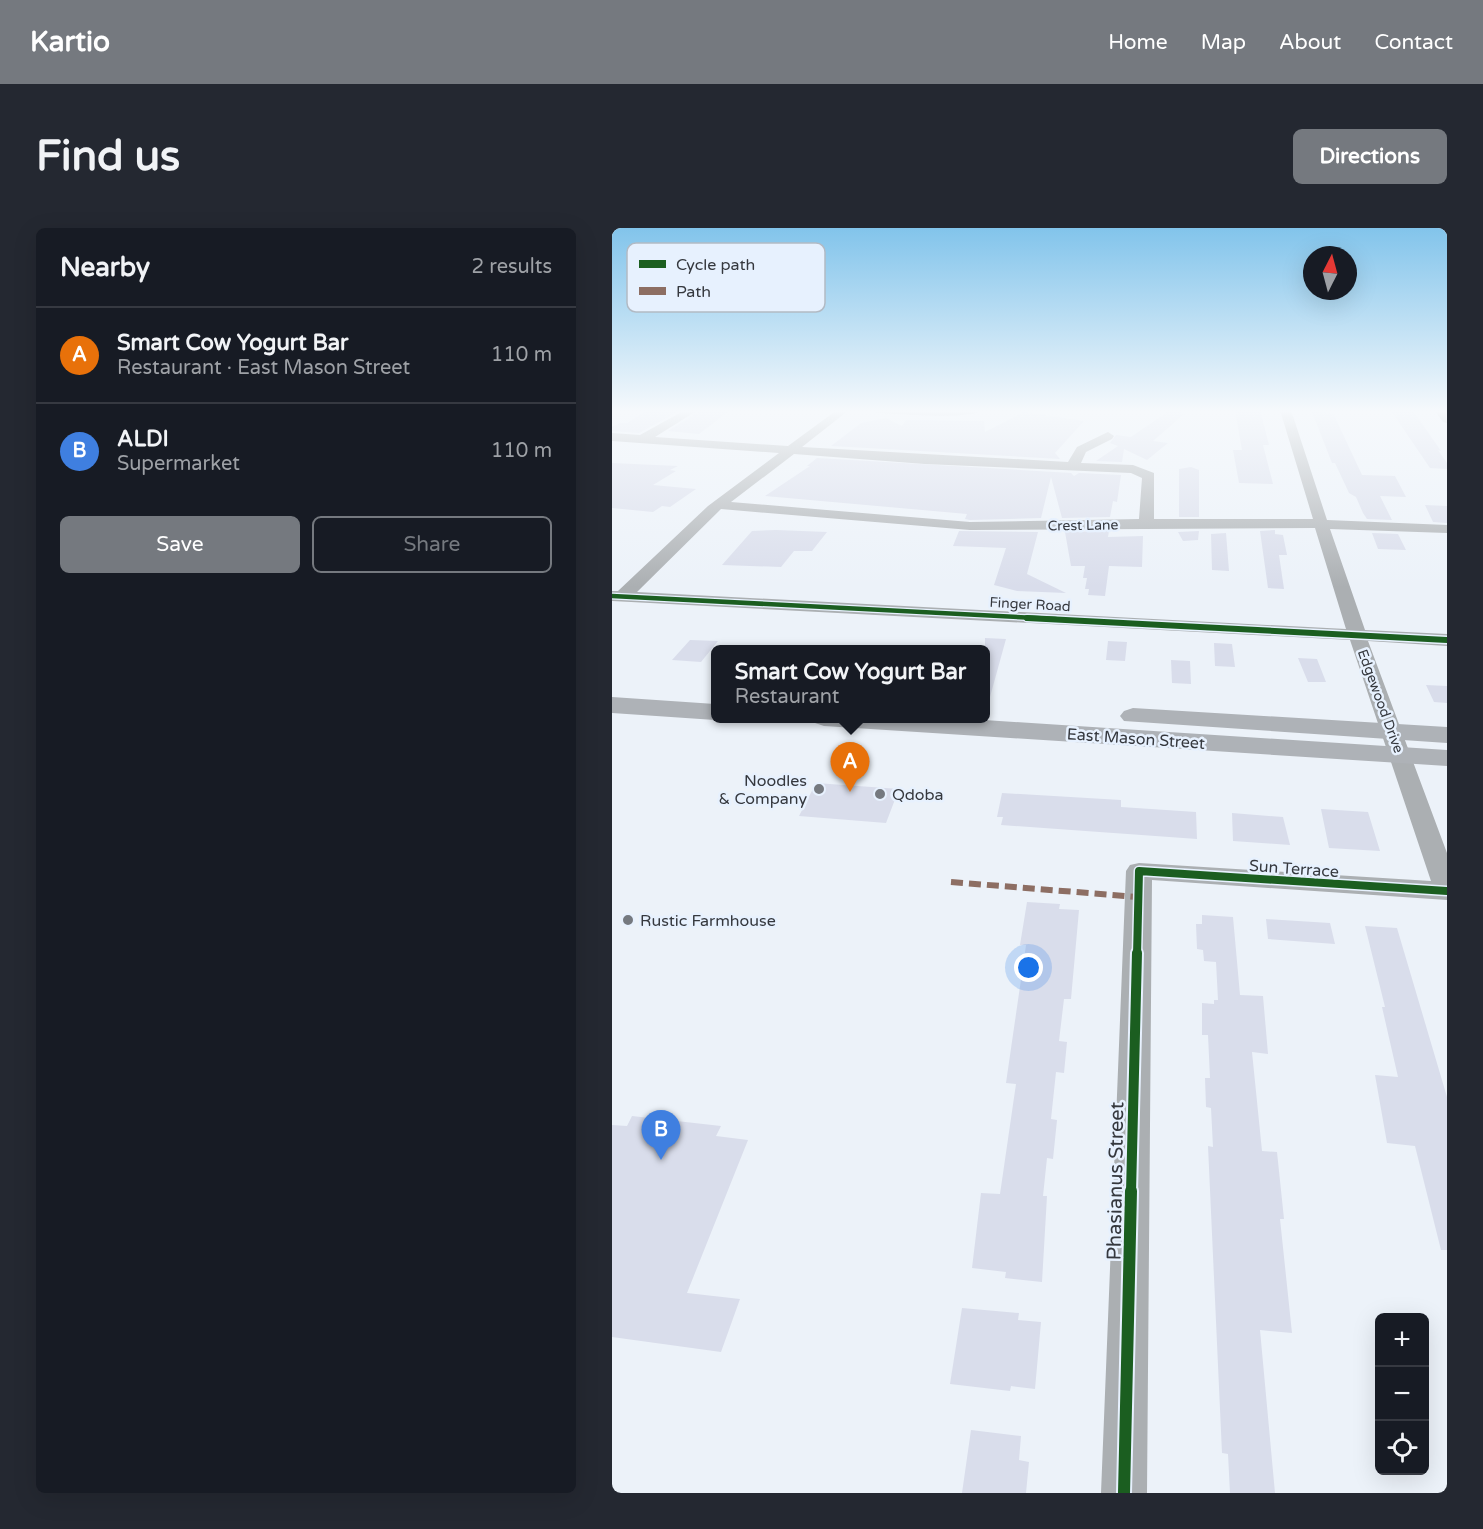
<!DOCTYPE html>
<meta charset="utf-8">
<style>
:root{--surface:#171b24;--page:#242831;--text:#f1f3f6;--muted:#9ea1a6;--line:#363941;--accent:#75797f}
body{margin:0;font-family:"Varela Round",sans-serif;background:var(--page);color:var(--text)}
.controls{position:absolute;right:18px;bottom:18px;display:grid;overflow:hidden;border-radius:9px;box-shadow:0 6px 24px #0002}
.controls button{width:54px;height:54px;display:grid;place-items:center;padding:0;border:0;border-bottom:2px solid var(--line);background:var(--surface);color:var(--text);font:30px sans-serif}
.compass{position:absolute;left:691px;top:18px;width:54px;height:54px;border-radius:50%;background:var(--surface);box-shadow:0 6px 24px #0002;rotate:6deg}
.you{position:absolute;left:417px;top:740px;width:21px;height:21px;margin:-15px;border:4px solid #fff;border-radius:50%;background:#1a73e8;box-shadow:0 0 0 9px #1a73e833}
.badge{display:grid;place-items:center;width:39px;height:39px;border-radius:50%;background:var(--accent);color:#fff;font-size:20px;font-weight:700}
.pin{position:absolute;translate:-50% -50px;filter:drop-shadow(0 2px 3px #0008)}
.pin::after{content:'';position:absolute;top:32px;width:21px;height:18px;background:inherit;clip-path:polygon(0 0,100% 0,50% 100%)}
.popup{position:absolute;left:99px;top:417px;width:279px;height:78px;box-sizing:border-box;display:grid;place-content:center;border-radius:9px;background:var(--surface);filter:drop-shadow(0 2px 4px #0005);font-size:20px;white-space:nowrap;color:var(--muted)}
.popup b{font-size:22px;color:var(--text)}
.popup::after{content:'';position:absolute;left:50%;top:100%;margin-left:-12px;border:12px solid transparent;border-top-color:var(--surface)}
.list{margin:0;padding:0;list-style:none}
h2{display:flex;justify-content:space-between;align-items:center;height:78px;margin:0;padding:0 24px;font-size:26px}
h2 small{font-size:20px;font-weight:400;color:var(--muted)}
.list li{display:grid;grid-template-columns:39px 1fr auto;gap:18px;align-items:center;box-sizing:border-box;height:96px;padding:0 24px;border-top:2px solid var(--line)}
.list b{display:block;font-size:22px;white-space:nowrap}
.list p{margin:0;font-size:20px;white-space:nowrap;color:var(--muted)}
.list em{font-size:20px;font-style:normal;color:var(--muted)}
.actions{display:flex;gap:12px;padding:18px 24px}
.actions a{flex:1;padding:14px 0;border:2px solid var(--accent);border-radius:9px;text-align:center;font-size:21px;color:var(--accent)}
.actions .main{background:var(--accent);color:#fff}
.icon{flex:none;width:33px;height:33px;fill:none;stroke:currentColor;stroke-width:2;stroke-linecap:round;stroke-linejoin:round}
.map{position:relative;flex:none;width:835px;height:1265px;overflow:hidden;border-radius:9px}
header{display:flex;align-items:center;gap:36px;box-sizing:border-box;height:84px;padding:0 30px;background:var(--accent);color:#fff}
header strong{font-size:28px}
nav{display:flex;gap:33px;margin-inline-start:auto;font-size:21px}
.intro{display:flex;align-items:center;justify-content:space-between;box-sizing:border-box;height:144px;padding:0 36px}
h1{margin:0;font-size:42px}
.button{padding:15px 27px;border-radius:9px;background:var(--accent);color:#fff;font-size:21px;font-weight:700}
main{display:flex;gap:36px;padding:0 36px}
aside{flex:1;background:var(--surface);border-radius:9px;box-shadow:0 6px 24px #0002}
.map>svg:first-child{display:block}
.building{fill:#d9ddeb}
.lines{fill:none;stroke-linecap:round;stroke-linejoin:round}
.minor{fill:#abafb2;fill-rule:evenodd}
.major{fill:#aeb2b7;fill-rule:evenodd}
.quiet{stroke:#8d6e63;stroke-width:6;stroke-dasharray:12 6;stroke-linecap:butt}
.cycleway-far4-casing{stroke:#e7f1fe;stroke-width:7}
.cycleway-far3-casing{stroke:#e7f1fe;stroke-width:9}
.cycleway-far2-casing{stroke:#e7f1fe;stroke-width:11}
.cycleway-far1-casing{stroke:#e7f1fe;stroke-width:14}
.cycleway-casing{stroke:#e7f1fe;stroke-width:16}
.cycleway-far4{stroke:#1b5e20;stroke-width:4.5}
.cycleway-far3{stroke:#1b5e20;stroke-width:6}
.cycleway-far2{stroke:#1b5e20;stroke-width:8}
.cycleway-far1{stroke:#1b5e20;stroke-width:10}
.cycleway{stroke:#1b5e20;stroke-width:12}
.poi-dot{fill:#75797f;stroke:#e7f1fe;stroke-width:2}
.labels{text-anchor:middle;stroke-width:5;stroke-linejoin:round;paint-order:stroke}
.far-street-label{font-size:14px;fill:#35383e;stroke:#e7f1fe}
.street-label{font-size:16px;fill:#35383e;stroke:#e7f1fe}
.poi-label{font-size:16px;fill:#35383e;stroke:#e7f1fe;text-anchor:start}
.near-street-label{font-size:20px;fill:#35383e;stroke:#e7f1fe}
.key{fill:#e7f1fe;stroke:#b2bac4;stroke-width:1.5}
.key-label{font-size:16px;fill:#35383e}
</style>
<header>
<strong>Kartio</strong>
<nav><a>Home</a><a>Map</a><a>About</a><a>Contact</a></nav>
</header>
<div class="intro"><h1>Find us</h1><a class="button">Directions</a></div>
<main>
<aside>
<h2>Nearby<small>2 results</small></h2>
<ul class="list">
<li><span class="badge" style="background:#e8710a">A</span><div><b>Smart Cow Yogurt Bar</b><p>Restaurant · East Mason Street</p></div><em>110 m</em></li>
<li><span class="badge" style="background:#3f7fe0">B</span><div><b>ALDI</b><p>Supermarket</p></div><em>110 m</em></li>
</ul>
<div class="actions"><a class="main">Save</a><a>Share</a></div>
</aside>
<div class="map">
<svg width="835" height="1265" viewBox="0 0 835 1265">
<rect width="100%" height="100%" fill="#ecf2f9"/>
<path class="building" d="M36,182L67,183L27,205L0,203V199L8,195H15Z
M558,182H568L571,187L541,213L556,215L535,232L512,221L510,234L484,233L506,218L498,215L504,207L519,209Z
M623,182H648L657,217H651L661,256L627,255L621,222H630Z
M88,183L116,184L87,206L56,203Z
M412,184L472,193L443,225L448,231L219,218L249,195L274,190L290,198L294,192L372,193L373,204Z
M700,184L721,185L750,247L783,248L794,269L768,268L780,292L755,291L751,285L744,269L737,265L723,235H720Z
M780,184H802L829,223L826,222L835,235V241L818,240Z
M205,230L459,245L462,248L467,245L509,247L505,274L501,273L498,289L450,290L439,249L429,290L358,292L353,291L355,286L153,268L198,238H195Z
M0,235L66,238L58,242L64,243L41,257L84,261L58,279L50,278L41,284L0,280Z
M579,239L587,242V289H567V241Z
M813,277L835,278V295L821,294Z
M164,302L215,304L200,323H182L169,339L110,337L140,303Z
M663,302V306L671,307L675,327H667L672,361L656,360L648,303Z
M347,303L426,304L415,346L454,365L405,363L382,357L394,320L341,318Z
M497,303L496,309L531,308L530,339L497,338L493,368L476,367L477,361H473L475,350H471L473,338H459L453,304Z
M587,303L586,312L571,313L566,304Z
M614,305L617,343L600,342L599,306Z
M760,305L786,306L794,322L766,321Z
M373,410L394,411L378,469L373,468Z
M78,412L106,413L89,434L60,432Z
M496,413L515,414L513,433L494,432Z
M602,415L620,416L623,439L603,438Z
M686,430L705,431L714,454H696Z
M559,432L578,433L579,456L560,455Z
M814,457L835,458V475L822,474Z
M204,555L287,561L274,595L187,588Z
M390,565L509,572V579L584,584L585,611L389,597L391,589H385Z
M709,581L756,584L768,623L717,620Z
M620,585L671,589L678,617L621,613Z
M415,674L448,676L447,681L467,682L459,771H452L447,813L455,814L452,845L444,844L439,891L445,892L441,931L435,930L431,968H435L430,1054L393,1050L394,1044L360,1040L369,965L388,966L404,856L394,855L414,717H408Z
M590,687L621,689L628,767L651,768L656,826L640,824L650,923L665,924L672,991H668L680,1105L648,1102L663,1265H618L616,1226L610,1225L596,918L601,919L599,880L594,879L593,850H598L596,807H590V775L602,776V772H606L604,734L592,733L591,722L585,721L584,696H590Z
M654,691L718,695L723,716L656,711Z
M753,698L785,700L835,869V1022H829L803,918L775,915L763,847L786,849L770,779H773Z
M20,888L109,898L104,908L136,912L75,1065L128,1071L109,1124L0,1109V897L15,898Z
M350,1080L407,1085L406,1092L429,1094L423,1161L399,1158L398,1163L338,1156Z
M359,1202L409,1208L407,1232L417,1234L414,1265H350Z"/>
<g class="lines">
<path class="minor" d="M73,182H86L43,209L176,218L225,182H237L190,219L456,234L465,219L496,204L502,208L500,211L474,224L469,235L521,237L542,245V291H701L668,182H679L715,292L835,297V305L718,301L753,402L835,406V418L756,413L835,625V672L540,652L535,1265H489L514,643L518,637L527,635L819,653L738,412L0,373V363H6L96,278L167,225L0,213V205L28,207ZM182,226L313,236L519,245L530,250L527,291L358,294L119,274ZM109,281L358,302L703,300L734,401L25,364Z
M261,182H371C358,192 286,186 266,185Z
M822,182H833L835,195L831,194Z"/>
<path class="major" d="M0,469L103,476V490H108L103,492L0,485Z
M521,480L835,499V515L512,493L508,488L512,483Z
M199,490H342L835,522V538L212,498L203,495Z"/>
<path class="quiet" d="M339,654L526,669"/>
<g class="cycleway-far4-casing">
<path id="cycleway-far4" d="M0,368L444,391"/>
</g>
<g class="cycleway-far3-casing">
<path id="cycleway-far3" d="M415,390L835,412"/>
</g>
<g class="cycleway-far2-casing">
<path id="cycleway-far2" d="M525,727L527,643L835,663"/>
</g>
<g class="cycleway-far1-casing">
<path id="cycleway-far1" d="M519,964L525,725"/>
</g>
<g class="cycleway-casing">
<path id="cycleway" d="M512,1265L519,963"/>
</g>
<use href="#cycleway-far4" class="cycleway-far4"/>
<use href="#cycleway-far3" class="cycleway-far3"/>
<use href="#cycleway-far2" class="cycleway-far2"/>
<use href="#cycleway-far1" class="cycleway-far1"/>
<use href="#cycleway" class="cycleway"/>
</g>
<linearGradient id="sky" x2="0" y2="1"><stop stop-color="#82c4eb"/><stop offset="0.51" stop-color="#f6f9fc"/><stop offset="1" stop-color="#f6f9fc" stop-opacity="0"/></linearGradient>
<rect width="835" height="359" fill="url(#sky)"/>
<g class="poi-dot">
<circle cx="207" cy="561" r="6"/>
<circle cx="268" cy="566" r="6"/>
<circle cx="16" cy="692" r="6"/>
</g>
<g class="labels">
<g class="far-street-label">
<text transform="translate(471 297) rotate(-1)" y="5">Crest Lane</text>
<text transform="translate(418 376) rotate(3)" y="5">Finger Road</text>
<text transform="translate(769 473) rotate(70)" y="5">Edgewood Drive</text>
</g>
<g class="street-label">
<text transform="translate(524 510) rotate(4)" y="6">East Mason Street</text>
<text transform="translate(682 640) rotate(4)" y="6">Sun Terrace</text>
</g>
<g class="poi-label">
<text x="195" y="558" text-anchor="end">Noodles<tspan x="195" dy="18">&amp; Company</tspan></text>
<text x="280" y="572">Qdoba</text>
<text x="28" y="698">Rustic Farmhouse</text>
</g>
<g class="near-street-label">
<text transform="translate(503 953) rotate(-89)" y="7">Phasianus Street</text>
</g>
</g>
<rect x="15" y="15" width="198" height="69" rx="9" class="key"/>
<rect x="27" y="32" width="27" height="8" fill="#1b5e20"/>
<rect x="27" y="59" width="27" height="8" fill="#8d6e63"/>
<g class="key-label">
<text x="64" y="42">Cycle path</text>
<text x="64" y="69">Path</text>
</g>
</svg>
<div class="controls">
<button>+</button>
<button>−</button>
<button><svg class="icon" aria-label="locate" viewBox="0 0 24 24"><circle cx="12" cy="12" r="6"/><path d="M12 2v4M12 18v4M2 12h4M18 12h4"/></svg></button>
</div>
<svg class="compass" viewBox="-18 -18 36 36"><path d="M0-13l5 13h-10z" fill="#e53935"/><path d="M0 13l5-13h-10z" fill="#9ea1a6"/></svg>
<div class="you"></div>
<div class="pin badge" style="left:238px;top:564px;background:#e8710a">A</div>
<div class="popup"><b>Smart Cow Yogurt Bar</b>Restaurant</div>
<div class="pin badge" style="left:49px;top:932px;background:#3f7fe0">B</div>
</div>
</main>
